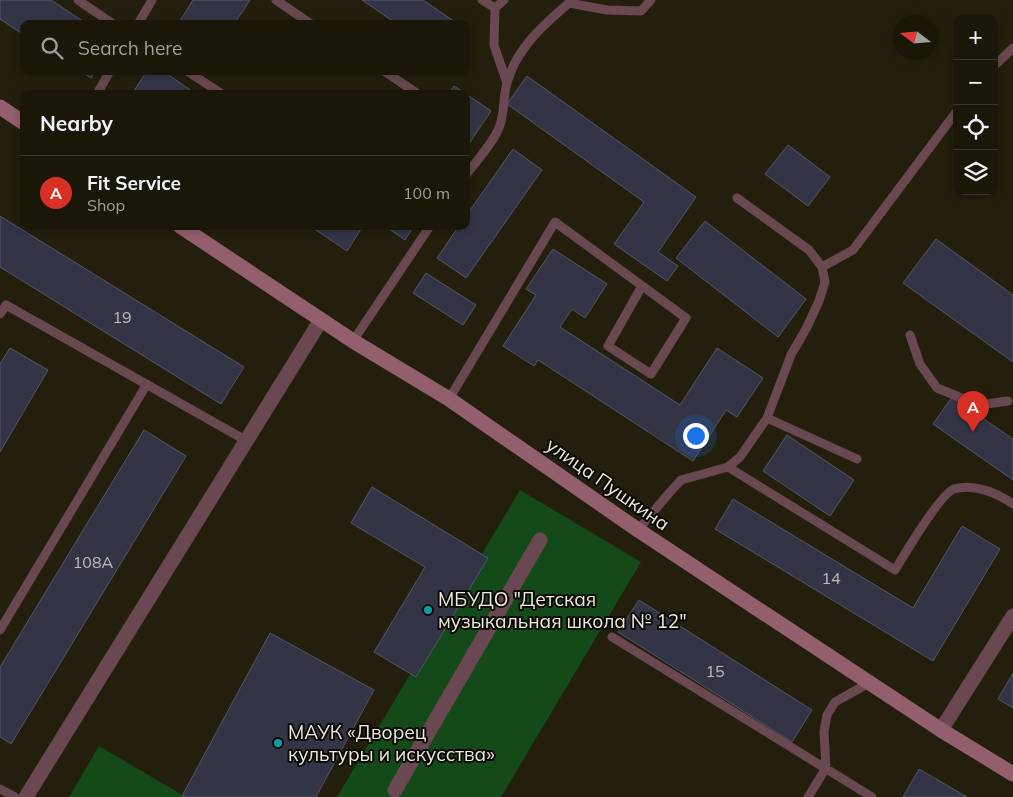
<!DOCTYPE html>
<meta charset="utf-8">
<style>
:root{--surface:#1a1709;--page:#272417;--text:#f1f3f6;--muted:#9f9f9c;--line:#38362a;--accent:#d93025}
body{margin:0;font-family:Mulish,sans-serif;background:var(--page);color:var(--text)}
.controls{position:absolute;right:15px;top:15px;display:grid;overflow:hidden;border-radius:10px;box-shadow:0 2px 8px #0003}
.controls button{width:45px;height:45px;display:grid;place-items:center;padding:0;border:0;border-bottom:1px solid var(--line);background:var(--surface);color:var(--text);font:25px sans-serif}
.compass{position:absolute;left:893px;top:15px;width:45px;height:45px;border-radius:50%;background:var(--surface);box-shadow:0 2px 8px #0003;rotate:286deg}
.you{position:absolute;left:695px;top:435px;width:18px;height:18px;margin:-12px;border:4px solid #fff;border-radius:50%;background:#1a73e8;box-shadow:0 0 0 8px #1a73e833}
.badge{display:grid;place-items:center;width:32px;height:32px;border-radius:50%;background:var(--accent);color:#fff;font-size:16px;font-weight:700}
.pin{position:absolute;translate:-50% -41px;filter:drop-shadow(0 1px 2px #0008)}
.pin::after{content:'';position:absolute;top:26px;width:18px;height:15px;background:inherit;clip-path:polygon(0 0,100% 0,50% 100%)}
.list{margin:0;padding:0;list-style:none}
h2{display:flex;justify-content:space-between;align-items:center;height:65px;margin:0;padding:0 20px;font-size:21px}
h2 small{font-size:16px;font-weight:400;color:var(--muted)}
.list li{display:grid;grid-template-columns:32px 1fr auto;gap:15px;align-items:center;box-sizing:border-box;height:75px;padding:0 20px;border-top:1px solid var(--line)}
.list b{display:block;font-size:19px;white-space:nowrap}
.list p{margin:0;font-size:16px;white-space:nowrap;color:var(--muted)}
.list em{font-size:16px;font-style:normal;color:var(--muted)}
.icon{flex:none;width:28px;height:28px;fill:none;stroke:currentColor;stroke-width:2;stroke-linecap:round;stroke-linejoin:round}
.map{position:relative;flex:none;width:1013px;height:797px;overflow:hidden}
.search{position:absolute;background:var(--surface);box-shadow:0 2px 8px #0003;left:20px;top:20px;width:450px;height:55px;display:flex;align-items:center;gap:12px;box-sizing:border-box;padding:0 18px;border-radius:10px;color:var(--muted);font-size:19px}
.panel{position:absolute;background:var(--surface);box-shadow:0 2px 8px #0003;left:20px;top:90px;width:450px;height:140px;border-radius:10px}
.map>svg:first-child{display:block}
.green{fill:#144919}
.building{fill:#333547;stroke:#54566a}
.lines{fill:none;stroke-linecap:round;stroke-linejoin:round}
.lane{stroke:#694851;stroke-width:9}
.street{stroke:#694851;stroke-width:15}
.secondary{stroke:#935e6d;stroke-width:15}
.culture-dot{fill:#0f9aa8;stroke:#0b0903;stroke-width:2}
.labels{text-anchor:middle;stroke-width:4;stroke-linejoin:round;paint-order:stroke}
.number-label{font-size:16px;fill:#bebdb8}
.street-label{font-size:19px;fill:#eceade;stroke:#0b0903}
.poi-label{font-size:19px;fill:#eceade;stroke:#0b0903;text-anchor:start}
</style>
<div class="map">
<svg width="1013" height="797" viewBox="0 0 1013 797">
<rect width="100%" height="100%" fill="#231f0c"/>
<path class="green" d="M520,490L641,562L501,797H337Z
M99,746L186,797H69Z"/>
<path class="building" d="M0,0H51L87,24H24V35L0,19Z
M193,0H250L234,24H178Z
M362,0H423L458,24H397Z
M80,71H95L91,78Z
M147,71H163L196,94H132Z
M527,76L696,197L658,252L678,266L667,281L614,244L644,202L507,104Z
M454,86L466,94H448Z
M466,94L491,111L466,148Z
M788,145L830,177L808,206L765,174Z
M513,149L542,170L466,278L437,258L459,226H466V216Z
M0,216L244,367L221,404L0,267Z
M705,221L806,299L778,337L676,258Z
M310,226H363L347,251Z
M385,226H414L405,240Z
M936,239L1013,295V362L903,283Z
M553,249L607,284L585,318L572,309L560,327L680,405L717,348L763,378L737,417L726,410L693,461L538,360L534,366L503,346L536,295L526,289Z
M426,273L476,305L463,325L413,293Z
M10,348L48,370L0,452V364Z
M952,397L1013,439V480L933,424Z
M144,430L186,456L11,744L0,737V667Z
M787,435L854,480L830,516L763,471Z
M372,487L488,558L416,677L374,652L425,567L351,523Z
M733,499L913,608L962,526L1000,549L933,661L715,529Z
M639,600L812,710L792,742L618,632Z
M270,633L374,690L316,797H185L182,796Z
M1013,673V708L998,699Z
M919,769L967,797H903Z"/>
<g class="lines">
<path class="lane" d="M78,0L113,24
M276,0L311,24
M482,0L495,8
M504,0L495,8L494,45L507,83
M138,24L152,0
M994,66L1013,48
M187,71L222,94
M384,71L418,94
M97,94L110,71
M466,175C476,162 496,139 500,125C505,111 503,96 507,83C516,49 543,25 569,3L607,10L641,11L651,0
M822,267L853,250L957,111
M0,314L6,305L247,441
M910,335L920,364L937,388L979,405L1008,401
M353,341L430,226
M449,399L555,222L686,318L651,374L608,346L642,286
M767,418L857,459
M728,467L895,570C904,555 941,493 954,489C974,483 997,493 1013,504
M638,530L670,492L681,480L728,467L740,457L767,418L791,355L807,327L819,301L825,282L822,267L809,250L737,198
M0,630L147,384
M612,637L872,797
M0,789L15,797
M808,797L826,768L824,732L827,715L835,702L869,683"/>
<path class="street" d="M941,730L1013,616
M395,790L540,540
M26,797L321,320"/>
<path class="secondary" d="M0,107L24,123
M180,226L353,341L449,399L638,530L941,730L1013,774"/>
</g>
<g class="culture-dot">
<circle cx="428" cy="610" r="5"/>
<circle cx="278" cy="743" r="5"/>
</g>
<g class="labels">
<g class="number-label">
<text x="122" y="323">19</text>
<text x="93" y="568">108А</text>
<text x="831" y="584">14</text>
<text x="715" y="677">15</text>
</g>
<g class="street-label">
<text transform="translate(608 484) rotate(35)" y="7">улица Пушкина</text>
</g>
<g class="poi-label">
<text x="438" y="606">МБУДО "Детская<tspan x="438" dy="22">музыкальная школа № 12"</tspan></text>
<text x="288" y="739">МАУК «Дворец<tspan x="288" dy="22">культуры и искусства»</tspan></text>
</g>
</g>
</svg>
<div class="controls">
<button>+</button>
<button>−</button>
<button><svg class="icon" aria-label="locate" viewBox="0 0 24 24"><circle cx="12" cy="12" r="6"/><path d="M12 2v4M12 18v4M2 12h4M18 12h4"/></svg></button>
<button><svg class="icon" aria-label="layers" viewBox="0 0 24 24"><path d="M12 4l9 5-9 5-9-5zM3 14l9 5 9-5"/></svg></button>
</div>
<svg class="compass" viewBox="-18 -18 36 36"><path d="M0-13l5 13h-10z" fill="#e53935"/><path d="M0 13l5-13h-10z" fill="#9f9f9c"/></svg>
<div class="you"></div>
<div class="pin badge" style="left:973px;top:432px">A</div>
<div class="search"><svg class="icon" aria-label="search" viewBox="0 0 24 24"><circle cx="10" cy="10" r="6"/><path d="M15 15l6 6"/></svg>Search here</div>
<section class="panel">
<h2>Nearby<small></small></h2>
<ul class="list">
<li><span class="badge">A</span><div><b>Fit Service</b><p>Shop</p></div><em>100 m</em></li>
</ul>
</section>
</div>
